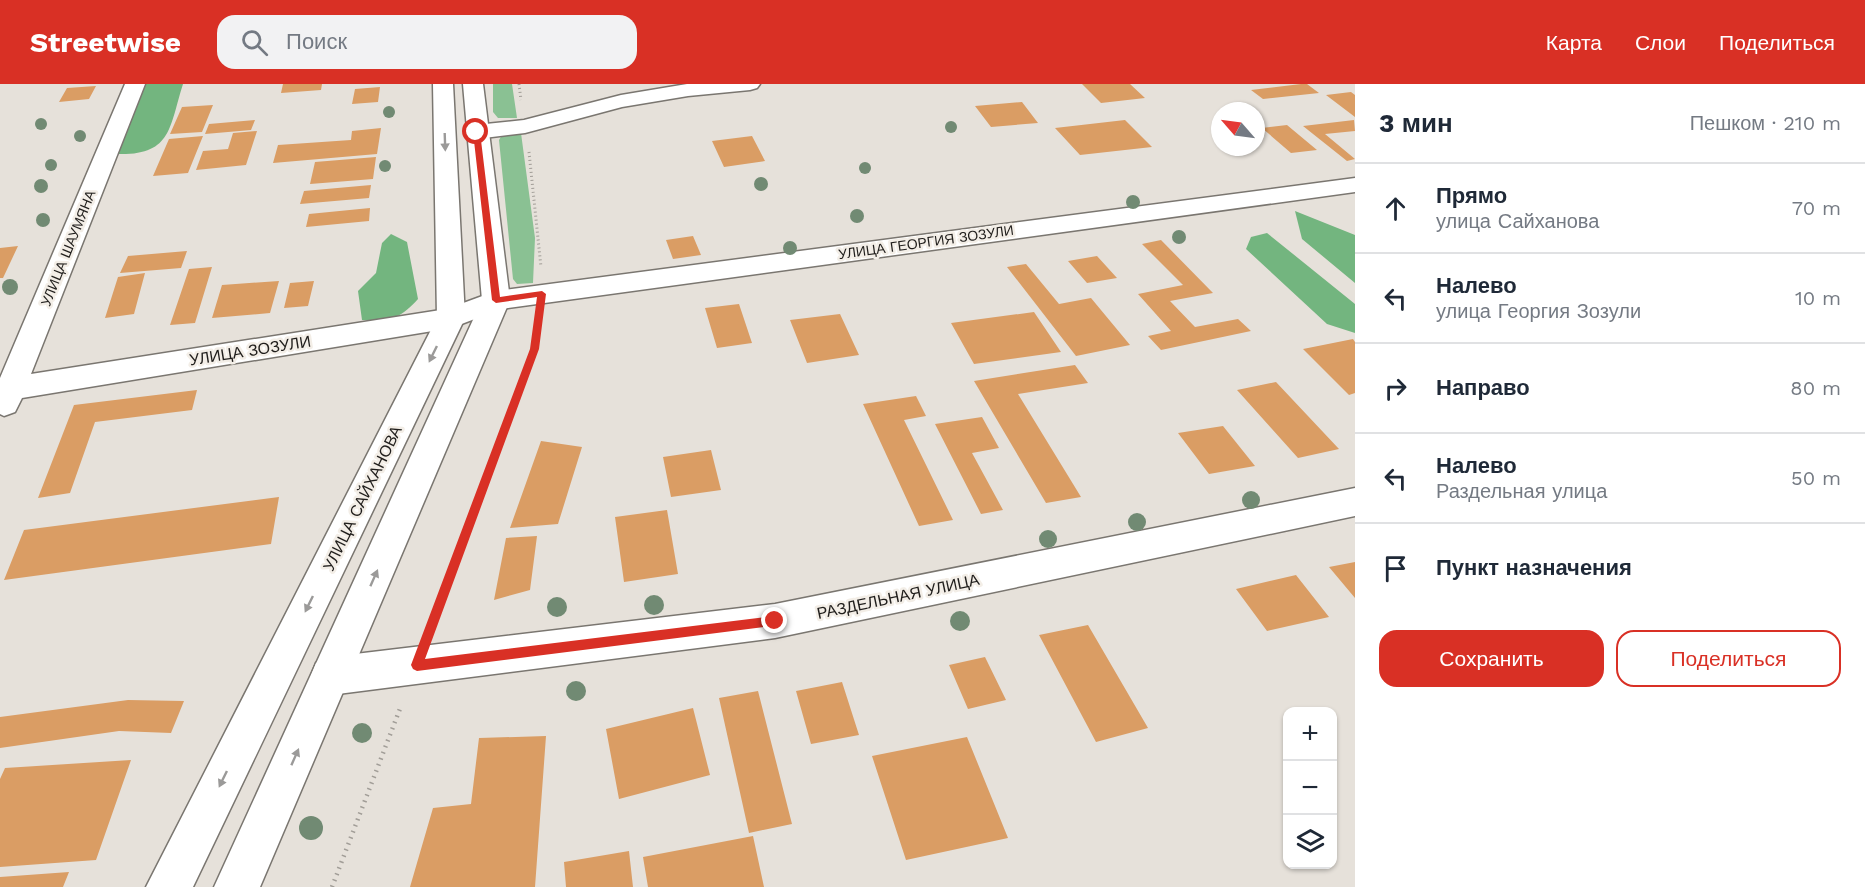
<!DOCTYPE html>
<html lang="ru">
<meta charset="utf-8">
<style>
:root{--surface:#fff;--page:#f2f2f3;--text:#1f2937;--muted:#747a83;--line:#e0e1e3;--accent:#d93025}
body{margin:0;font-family:"Work Sans",sans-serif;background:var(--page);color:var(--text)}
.controls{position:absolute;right:18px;bottom:18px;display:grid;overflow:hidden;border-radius:12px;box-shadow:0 2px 4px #0004}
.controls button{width:54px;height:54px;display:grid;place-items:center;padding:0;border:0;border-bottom:2px solid var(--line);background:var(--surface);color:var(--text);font:30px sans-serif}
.compass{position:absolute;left:1211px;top:18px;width:54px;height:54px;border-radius:50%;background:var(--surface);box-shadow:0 2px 4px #0004;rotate:298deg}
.stop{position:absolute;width:18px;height:18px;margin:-14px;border:4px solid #d93025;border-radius:50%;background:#fff}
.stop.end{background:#d93025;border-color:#fff;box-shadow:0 2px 6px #0008}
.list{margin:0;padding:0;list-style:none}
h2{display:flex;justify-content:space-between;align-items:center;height:78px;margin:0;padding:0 24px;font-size:26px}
h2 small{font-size:20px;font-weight:400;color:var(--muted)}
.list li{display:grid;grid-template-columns:39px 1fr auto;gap:18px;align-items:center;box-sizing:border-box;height:90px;padding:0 24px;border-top:2px solid var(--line)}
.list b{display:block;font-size:22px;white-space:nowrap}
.list p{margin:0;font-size:20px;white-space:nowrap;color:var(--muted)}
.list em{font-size:20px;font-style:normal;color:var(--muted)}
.actions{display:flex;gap:12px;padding:18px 24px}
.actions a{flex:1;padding:14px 0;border:2px solid var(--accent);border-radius:18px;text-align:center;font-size:21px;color:var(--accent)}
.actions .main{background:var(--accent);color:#fff}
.icon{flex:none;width:33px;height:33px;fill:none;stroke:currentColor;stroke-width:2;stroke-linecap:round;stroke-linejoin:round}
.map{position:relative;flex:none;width:1355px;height:803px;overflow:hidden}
header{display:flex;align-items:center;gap:36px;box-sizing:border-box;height:84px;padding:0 30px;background:var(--accent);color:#fff}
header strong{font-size:28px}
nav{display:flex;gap:33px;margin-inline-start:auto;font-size:21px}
.search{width:420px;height:54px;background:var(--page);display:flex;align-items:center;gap:15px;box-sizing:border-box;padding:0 21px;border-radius:18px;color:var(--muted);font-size:22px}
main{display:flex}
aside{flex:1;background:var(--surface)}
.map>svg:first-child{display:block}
.green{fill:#8ac193}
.forest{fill:#73b57f}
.building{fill:#da9d64}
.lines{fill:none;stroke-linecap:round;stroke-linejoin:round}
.street-casing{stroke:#7a7670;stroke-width:3}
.primary-casing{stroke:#7a7670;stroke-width:3}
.path-far2{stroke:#a19d97;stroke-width:3;stroke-dasharray:1 3;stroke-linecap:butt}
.path-far1{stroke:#a19d97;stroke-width:4;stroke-dasharray:1.5 4.5;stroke-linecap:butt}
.path{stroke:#a19d97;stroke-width:4.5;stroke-dasharray:1.5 5;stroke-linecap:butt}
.street{fill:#fff;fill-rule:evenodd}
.primary{fill:#fff;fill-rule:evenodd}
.tree{fill:#718a73}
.oneway{fill:#9b9a99}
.route{fill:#d93025}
.labels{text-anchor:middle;stroke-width:5;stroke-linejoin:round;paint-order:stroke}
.far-street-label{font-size:14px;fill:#201e1c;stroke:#f3eee7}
.street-label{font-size:16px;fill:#201e1c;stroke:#f3eee7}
</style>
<header>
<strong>Streetwise</strong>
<div class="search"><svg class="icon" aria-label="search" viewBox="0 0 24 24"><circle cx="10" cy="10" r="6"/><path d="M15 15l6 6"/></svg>Поиск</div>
<nav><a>Карта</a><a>Слои</a><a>Поделиться</a></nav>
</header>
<main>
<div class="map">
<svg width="1355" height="803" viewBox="0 0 1355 803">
<rect width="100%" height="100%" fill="#e6e1da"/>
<path class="green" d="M493,0H512L517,34H498L493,28Z
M521,49L535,154L533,199L517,200L513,195L499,56L502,51Z"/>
<path class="forest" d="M145,0H183C169,44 172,72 116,70Z
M1295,127L1355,151V199L1302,155Z
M1267,149L1355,220V249L1327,240L1246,165L1251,153Z
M391,150L407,158L418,215C399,236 390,237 362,236L358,207L376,189L382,159Z"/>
<path class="building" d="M283,0H322L321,6L281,9Z
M1082,0H1130L1145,14L1101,19Z
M1301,0H1307L1319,9L1263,15L1251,6Z
M96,2L89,15L59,18L67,4Z
M380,3L378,18L352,20L355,5Z
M1351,8L1355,11V33L1326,11Z
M1022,18L1038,39L991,43L975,22Z
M213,21L202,48L170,50L182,23Z
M255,36L251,46L205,50L209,40Z
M1125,36L1152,63L1080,71L1055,44Z
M1354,36L1355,47L1325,50L1355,75L1347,77L1303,42Z
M1287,41L1317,66L1291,69L1262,44Z
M381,44L377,70L273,79L278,61L351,56L352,47Z
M257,47L246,81L196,86L203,67L228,65L233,49Z
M203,52L188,89L153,92L169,55Z
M752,52L765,77L724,83L712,57Z
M376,73L373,95L310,100L315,78Z
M371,101L369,114L300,120L304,107Z
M370,124L369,137L306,143L309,130Z
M693,152L701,171L673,175L666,156Z
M1161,156L1213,209L1170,217L1195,243L1238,235L1251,247L1161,266L1148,252L1171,247L1138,210L1183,201L1142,160Z
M18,162L3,194H0V164Z
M187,167L181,184L120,189L128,172Z
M1097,172L1117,194L1087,199L1068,177Z
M1026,180L1059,220L1091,214L1130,261L1076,272L1007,183Z
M212,183L195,239L170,241L189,185Z
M145,189L134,230L105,234L118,193Z
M279,197L270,229L212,234L222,201Z
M314,197L308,222L284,224L290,199Z
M739,220L752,259L717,264L705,224Z
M1034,228L1061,268L974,280L951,239Z
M840,230L859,271L807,279L790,236Z
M1353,255L1355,258V309L1349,311L1303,265Z
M1075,281L1088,299L1018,310L1081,413L1046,419L974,297Z
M1276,298L1339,365L1298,374L1237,306Z
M197,306L192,326L95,338L70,409L38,414L74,321Z
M916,312L926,332L904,336L953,436L919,442L863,320Z
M982,333L999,364L972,369L1003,426L981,430L935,340Z
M1223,342L1255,382L1209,390L1178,349Z
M541,357L582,363L558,440L510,444Z
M711,366L721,406L671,413L663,373Z
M279,413L271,460L4,496L24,446Z
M667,426L678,490L624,498L615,433Z
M537,452L530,506L494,516L506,454Z
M1355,478V514L1329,483Z
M1296,491L1329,533L1267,547L1236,505Z
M1088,541L1148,644L1096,658L1039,551Z
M985,573L1006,616L968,625L949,581Z
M842,598L859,651L811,660L796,607Z
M758,607L792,740L749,749L719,614Z
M128,616L184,617L171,649L119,647L0,664V633Z
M693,624L710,691L619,715L606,645Z
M546,652L535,803H410L433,724L471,720L479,654Z
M967,653L1008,754L906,776L872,672Z
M131,676L96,776L0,783V695L5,684Z
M753,752L764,803H648L643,773Z
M629,767L633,803H566L564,778Z
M69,788L63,803H0V793Z"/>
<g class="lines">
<g class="street-casing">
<path id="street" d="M125,0H145L31,290L447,225L496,207L1355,94V108L501,225L451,244L22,314L15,328L4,332L0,330V294Z
M687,0H760L757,4L750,6L688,12L622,23L525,49L476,55L468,53L465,48L468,43L476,41L524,36L621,11Z
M1355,404V432L775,554L330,611L316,605L311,592L316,579L330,573L775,520Z"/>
</g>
<g class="primary-casing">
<path id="primary" d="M433,0H453L465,234L193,803H146L437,234Z
M463,0H483L510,216L260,803H214L482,216Z"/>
</g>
<path class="path-far2" d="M519,0L521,16
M529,68L541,183"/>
<path class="path-far1" d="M461,463L534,265L538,238"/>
<path class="path" d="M432,542L462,461
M332,803L401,622"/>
<use href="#street" class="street"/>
<use href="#primary" class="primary"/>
</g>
<g class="tree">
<circle cx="389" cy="28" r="6"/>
<circle cx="41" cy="40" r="6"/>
<circle cx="951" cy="43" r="6"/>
<circle cx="80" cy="52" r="6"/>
<circle cx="51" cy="81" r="6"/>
<circle cx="385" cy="82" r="6"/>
<circle cx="865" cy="84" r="6"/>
<circle cx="761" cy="100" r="7"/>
<circle cx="41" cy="102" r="7"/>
<circle cx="1133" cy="118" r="7"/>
<circle cx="857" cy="132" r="7"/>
<circle cx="43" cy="136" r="7"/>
<circle cx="1179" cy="153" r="7"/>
<circle cx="790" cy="164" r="7"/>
<circle cx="10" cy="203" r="8"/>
<circle cx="1251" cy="416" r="9"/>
<circle cx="1137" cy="438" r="9"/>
<circle cx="1048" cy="455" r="9"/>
<circle cx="654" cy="521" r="10"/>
<circle cx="557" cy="523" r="10"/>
<circle cx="960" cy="537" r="10"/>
<circle cx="576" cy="607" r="10"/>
<circle cx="362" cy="649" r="10"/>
<circle cx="311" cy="744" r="12"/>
</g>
<defs><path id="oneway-solid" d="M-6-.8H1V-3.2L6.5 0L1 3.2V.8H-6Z" transform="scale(1.5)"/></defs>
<g class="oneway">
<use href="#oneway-solid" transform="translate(445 58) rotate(88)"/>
<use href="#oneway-solid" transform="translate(433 270) rotate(116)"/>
<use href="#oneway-solid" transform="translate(374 494) rotate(-66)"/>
<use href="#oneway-solid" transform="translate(309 520) rotate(116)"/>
<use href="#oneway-solid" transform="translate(295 673) rotate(-66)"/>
<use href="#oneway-solid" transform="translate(223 695) rotate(116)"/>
</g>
<path class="route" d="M476,46L480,48L500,213L542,207L546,210L539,265L425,575L775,532L779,534V541L417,587L413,585L411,581L530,265L537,213L496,219L492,216L473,48Z"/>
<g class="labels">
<g class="far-street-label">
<text transform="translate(926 158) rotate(-8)" y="5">УЛИЦА ГЕОРГИЯ ЗОЗУЛИ</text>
<text transform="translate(68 164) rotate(-68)" y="5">УЛИЦА ШАУМЯНА</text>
</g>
<g class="street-label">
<text transform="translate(250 266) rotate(-9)" y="6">УЛИЦА ЗОЗУЛИ</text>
<text transform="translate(362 414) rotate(-64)" y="6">УЛИЦА САЙХАНОВА</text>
<text transform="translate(898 512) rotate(-12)" y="6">РАЗДЕЛЬНАЯ УЛИЦА</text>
</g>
</g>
</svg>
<div class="controls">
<button>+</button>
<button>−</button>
<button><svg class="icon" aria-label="layers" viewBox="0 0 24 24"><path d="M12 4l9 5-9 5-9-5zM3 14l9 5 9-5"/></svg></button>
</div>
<svg class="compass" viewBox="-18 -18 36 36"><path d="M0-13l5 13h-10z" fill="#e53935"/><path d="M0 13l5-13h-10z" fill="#747a83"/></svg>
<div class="stop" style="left:476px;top:48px"></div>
<div class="stop end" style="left:775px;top:537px"></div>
</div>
<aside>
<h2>3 мин<small>Пешком · 210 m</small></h2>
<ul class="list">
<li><svg class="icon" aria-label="ahead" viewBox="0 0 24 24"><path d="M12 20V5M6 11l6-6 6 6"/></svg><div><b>Прямо</b><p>улица Сайханова</p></div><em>70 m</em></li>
<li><svg class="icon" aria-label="left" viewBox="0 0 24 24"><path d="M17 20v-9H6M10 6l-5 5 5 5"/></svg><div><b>Налево</b><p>улица Георгия Зозули</p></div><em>10 m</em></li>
<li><svg class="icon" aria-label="right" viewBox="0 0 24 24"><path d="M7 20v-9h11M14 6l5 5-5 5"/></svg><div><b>Направо</b></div><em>80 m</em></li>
<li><svg class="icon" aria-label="left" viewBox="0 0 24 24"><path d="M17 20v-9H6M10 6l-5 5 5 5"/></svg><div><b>Налево</b><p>Раздельная улица</p></div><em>50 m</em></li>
<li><svg class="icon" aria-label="arrive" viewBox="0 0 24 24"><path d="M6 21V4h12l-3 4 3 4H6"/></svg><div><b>Пункт назначения</b></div></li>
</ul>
<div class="actions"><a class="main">Сохранить</a><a>Поделиться</a></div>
</aside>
</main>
